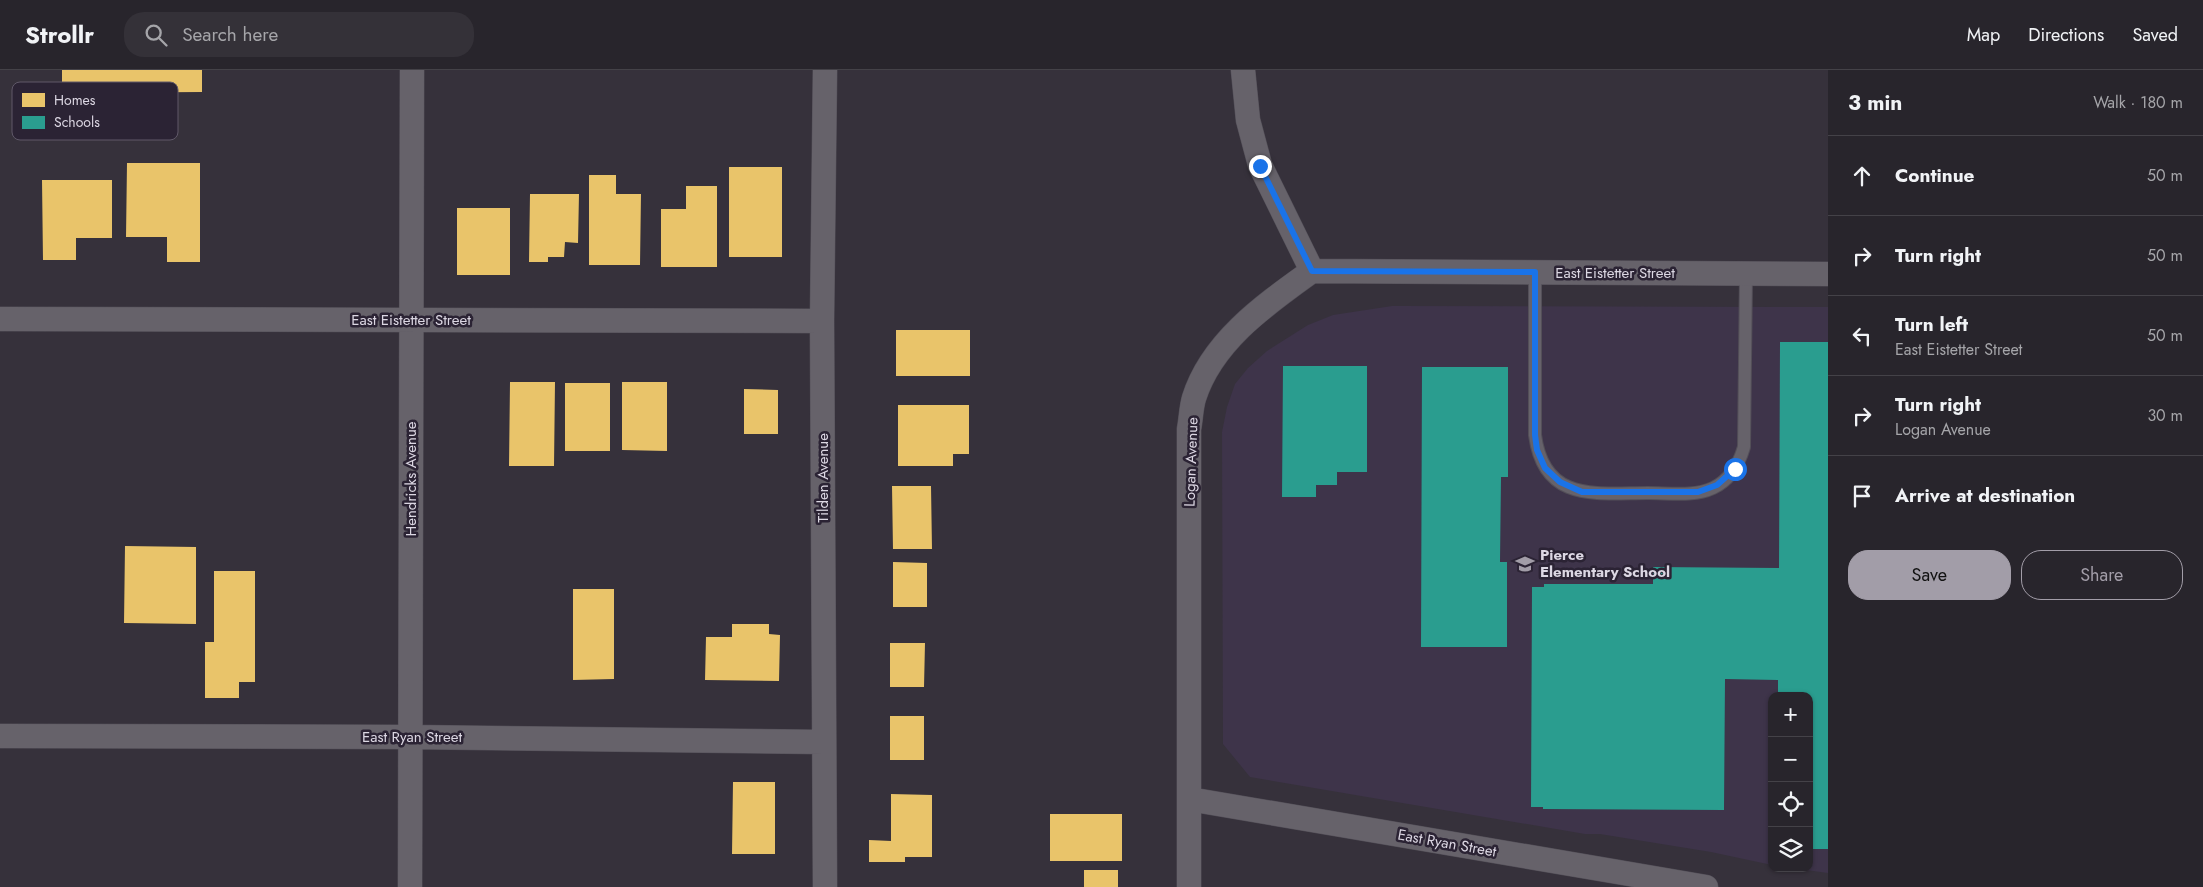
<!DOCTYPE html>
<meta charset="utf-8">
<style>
:root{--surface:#28252c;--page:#343138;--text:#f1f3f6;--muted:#a5a5a9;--line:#444248;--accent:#a29da8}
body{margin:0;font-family:Jost,sans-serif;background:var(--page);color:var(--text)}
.controls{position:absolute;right:15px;bottom:15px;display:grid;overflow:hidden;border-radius:10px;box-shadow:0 1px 4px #0004}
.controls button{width:45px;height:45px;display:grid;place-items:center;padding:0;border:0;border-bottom:1px solid var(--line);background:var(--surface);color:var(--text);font:25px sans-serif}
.stop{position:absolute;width:15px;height:15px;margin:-11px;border:4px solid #1a73e8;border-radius:50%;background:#fff}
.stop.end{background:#1a73e8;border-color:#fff;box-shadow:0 1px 5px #0008}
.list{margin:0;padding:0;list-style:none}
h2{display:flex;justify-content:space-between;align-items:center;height:65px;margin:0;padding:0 20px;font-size:21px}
h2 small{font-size:16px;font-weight:400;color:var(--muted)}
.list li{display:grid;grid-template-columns:32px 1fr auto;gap:15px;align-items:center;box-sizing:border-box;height:80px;padding:0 20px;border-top:1px solid var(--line)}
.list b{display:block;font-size:19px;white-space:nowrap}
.list p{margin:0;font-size:16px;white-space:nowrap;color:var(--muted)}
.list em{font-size:16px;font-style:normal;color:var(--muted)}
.actions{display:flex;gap:10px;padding:15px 20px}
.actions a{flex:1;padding:11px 0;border:1px solid var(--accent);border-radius:20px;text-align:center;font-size:18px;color:var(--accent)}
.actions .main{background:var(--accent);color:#111}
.icon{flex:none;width:28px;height:28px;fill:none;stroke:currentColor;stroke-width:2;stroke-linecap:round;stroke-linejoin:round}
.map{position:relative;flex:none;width:1828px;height:817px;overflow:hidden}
header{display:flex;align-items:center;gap:30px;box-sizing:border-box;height:70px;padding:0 25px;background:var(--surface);border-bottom:1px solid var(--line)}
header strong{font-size:24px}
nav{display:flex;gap:28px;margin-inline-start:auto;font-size:18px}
.search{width:350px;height:45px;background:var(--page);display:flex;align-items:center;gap:12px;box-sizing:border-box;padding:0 18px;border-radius:20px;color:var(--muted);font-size:19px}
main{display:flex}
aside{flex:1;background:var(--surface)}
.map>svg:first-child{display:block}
.built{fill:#3e344a}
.homes{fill:#e9c46a}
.schools{fill:#2a9d8f}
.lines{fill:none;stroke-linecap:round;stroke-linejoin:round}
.lane-casing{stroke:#534f58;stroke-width:14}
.street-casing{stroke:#534f58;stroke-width:25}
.lane{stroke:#66626a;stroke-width:12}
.street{stroke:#66626a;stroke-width:24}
.route{stroke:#1a73e8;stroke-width:6}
.labels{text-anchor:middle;stroke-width:5;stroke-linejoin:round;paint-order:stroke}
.street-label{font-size:15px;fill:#dcd7e3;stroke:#2b2334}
.poi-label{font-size:15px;font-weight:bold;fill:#dcd7e3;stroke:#2b2334;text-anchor:start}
.key{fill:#2b2334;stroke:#605969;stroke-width:1}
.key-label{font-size:14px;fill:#dcd7e3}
</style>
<header>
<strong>Strollr</strong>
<div class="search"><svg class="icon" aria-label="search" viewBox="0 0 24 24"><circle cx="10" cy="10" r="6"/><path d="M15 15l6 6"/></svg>Search here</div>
<nav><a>Map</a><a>Directions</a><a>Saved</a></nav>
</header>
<main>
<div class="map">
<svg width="1828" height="817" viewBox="0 0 1828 817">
<rect width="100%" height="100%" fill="#36313b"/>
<path class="built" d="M1392,236L1828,237V803L1791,798H1809V626H1772V795L1711,782L1600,764H1585L1250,707L1223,674L1222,362L1227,337L1235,314L1248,298L1267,281L1308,255L1333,245Z"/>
<path class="homes" d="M62,0H202V22L62,23Z
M127,93H200V192H167V167H126Z
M729,97H782V187H729Z
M589,105H616V124H641L640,195H589Z
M42,110H112V168H76V190H43Z
M686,116H717V197H661V139H686Z
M530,124H579L578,173L565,172L564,187H548V192H529Z
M457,138H510V205H457Z
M896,260H970V306H896Z
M510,312H555L554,396H509Z
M622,312H667V381L622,380Z
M565,313H610V381H565Z
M744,319L778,320V364H744Z
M898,335H969V384H953V396H898Z
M892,416H931L932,479H893Z
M125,476L196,477V554L124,553Z
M893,492L927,493V537H893Z
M214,501H255V612H239V628H205V572H214Z
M573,519H614V609L573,610Z
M732,554H769V564L780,565L779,611L705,610L706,567H732Z
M890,573H925L924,617H890Z
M890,646H924V690H890Z
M733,712H775V784H732Z
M891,724L932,725V787H905V792H869V770L891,771Z
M1050,744H1122V791H1050Z
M1084,800H1118V817H1084Z"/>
<path class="schools" d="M1780,272H1828V779H1809V626H1778V610L1725,609L1724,740L1543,739V737H1531L1532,517H1544V514H1653V497L1779,498Z
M1283,296H1367V402H1337V415H1316V427H1282Z
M1422,297H1508V407H1501L1500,492H1507V577H1421Z"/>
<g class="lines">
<g class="lane-casing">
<path id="lane" d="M1535,202V365C1544,433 1596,423 1648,423C1669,423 1694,427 1713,418C1730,410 1739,394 1744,377L1746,204"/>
</g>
<g class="street-casing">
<path id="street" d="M1312,201L1828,204
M0,249L822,251
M0,666L410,667L824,672
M1189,729L1706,817
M410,817L412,0
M825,817L822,251L825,0
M1189,817V359C1191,349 1191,338 1194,328C1212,271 1266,234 1312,201L1260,95L1248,50L1243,0"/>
</g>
<use href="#lane" class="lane"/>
<use href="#street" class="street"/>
</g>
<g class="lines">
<path class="route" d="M1260,96L1312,201L1535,202V365L1537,380L1545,398L1560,412L1582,422H1698L1717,415L1735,399"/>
</g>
<defs>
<g id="school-bare" transform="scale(1.5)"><path d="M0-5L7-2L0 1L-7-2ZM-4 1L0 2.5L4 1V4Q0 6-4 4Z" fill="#a29da8" stroke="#2b2334" stroke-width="2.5" paint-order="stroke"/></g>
</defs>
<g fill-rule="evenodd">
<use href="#school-bare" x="1525" y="494"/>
</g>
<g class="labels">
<g class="street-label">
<text x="1615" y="208">East Eistetter Street</text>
<text x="411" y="255">East Eistetter Street</text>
<text transform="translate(1191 392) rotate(-88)" y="5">Logan Avenue</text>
<text transform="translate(823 408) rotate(-90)" y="5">Tilden Avenue</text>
<text transform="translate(411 409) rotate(-90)" y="5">Hendricks Avenue</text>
<text x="412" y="672">East Ryan Street</text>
<text transform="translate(1447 773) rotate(10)" y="5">East Ryan Street</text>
</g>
<g class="poi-label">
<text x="1540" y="490">Pierce<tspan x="1540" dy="17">Elementary School</tspan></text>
</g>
</g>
<rect x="12" y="12" width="166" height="58" rx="8" class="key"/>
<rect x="22" y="23" width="23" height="14" fill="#e9c46a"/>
<rect x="22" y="46" width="23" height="13" fill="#2a9d8f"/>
<g class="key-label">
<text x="54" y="35">Homes</text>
<text x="54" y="57">Schools</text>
</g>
</svg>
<div class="controls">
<button>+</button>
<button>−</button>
<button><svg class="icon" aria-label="locate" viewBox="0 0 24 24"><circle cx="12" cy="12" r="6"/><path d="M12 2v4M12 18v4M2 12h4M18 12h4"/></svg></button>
<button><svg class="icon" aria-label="layers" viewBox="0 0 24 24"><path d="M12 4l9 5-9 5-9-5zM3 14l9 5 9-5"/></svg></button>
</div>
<div class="stop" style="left:1735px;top:399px"></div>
<div class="stop end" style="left:1260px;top:96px"></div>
</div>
<aside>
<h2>3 min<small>Walk · 180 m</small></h2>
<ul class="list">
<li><svg class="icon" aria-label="ahead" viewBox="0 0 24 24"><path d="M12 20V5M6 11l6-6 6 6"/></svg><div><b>Continue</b></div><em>50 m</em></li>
<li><svg class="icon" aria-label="right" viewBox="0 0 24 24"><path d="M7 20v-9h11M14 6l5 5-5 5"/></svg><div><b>Turn right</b></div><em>50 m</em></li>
<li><svg class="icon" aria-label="left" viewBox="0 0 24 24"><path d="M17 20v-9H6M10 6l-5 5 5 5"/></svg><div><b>Turn left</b><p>East Eistetter Street</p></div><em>50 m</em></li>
<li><svg class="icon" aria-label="right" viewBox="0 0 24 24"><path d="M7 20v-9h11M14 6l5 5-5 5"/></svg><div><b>Turn right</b><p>Logan Avenue</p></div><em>30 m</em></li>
<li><svg class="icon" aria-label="arrive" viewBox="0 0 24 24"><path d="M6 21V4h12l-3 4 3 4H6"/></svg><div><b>Arrive at destination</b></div></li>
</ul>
<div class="actions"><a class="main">Save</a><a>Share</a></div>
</aside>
</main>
